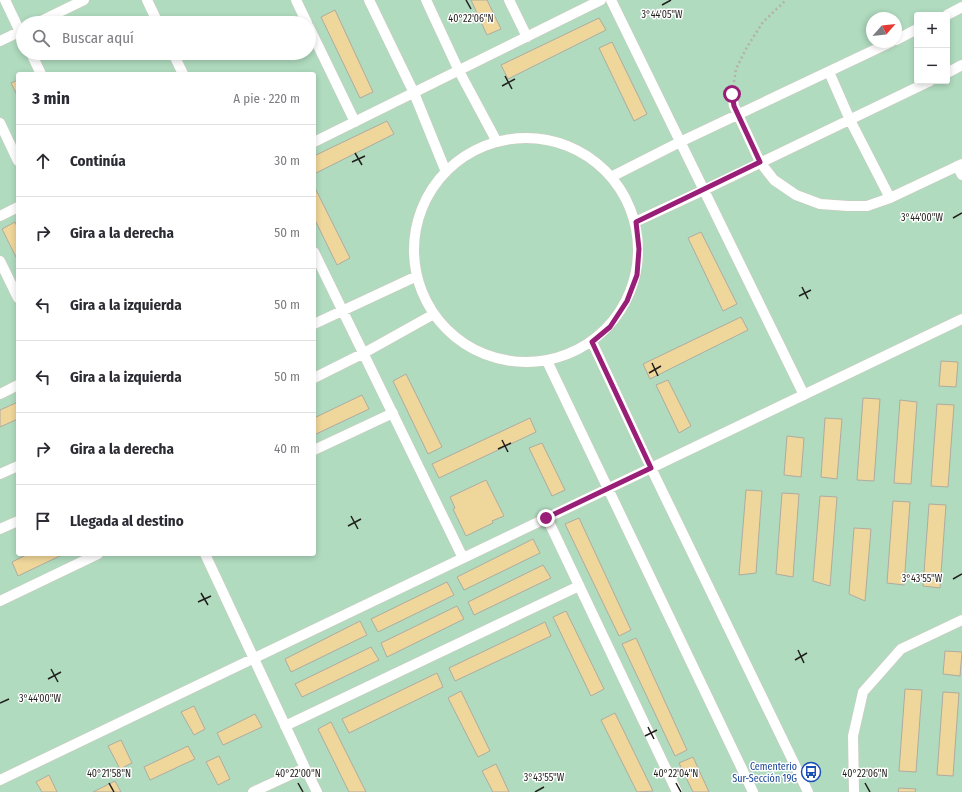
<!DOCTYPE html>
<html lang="es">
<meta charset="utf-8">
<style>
:root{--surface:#fff;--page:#f2f2f3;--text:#2b2b33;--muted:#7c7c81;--line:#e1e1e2}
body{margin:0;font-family:"Fira Sans Condensed",sans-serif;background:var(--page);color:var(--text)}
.controls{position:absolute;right:12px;top:12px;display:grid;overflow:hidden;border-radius:4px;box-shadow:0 2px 6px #0003}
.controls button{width:36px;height:36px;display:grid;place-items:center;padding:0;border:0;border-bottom:1px solid var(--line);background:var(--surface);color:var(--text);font:20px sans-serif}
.compass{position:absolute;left:866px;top:12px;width:36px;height:36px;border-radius:50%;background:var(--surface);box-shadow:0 2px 6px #0003;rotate:63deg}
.stop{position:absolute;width:12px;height:12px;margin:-9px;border:3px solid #981e77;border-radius:50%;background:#fff}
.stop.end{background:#981e77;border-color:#fff;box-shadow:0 1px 4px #0008}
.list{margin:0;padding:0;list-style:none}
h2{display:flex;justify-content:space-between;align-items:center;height:52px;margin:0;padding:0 16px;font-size:17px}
h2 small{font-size:13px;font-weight:400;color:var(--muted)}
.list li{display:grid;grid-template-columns:26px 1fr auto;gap:12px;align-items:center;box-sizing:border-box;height:72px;padding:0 16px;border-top:1px solid var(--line)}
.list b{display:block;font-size:15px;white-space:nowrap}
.list em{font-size:13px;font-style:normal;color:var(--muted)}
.icon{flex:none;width:22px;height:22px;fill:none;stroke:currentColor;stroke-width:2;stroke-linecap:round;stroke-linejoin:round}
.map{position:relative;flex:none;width:962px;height:792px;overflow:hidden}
.search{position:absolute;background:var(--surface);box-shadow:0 2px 6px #0003;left:16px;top:16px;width:300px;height:44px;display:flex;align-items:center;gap:10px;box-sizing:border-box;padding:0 14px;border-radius:22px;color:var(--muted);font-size:15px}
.panel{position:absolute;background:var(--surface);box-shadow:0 2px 6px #0003;left:16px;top:72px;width:300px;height:484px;border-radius:4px}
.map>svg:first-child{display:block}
.green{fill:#b0dbbf;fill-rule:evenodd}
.building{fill:#efd69a;stroke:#afaba1}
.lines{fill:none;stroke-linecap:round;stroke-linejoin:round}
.service-casing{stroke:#cecac0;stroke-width:11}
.path{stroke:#b4b1a9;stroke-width:2.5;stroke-dasharray:2 3;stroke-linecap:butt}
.service{stroke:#fff;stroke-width:10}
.route{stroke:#981e77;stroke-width:5}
.ticks{fill:none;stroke:#211f1c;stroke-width:1.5}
.labels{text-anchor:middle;stroke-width:3;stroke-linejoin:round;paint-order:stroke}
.transit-label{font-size:10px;fill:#164399;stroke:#fff;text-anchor:end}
.ticks-label{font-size:10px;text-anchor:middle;fill:#211f1c;stroke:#fff;stroke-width:3;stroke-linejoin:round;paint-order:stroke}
</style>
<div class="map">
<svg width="962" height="792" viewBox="0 0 962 792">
<rect width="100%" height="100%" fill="#f7f3e9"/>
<path class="green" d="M0,0H962V792H0ZM917,15H947V81H917ZM872,18H896V42H872ZM23,23H309V53H23ZM18,74H314V554H18Z"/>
<path class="building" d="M471,0H487L501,29L487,35Z
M335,10L373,92L360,98L321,17Z
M599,18L606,30L508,79L501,65Z
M612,42L647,114L634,121L599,48Z
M18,80V97L11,83Z
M387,121L394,134L314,174V156Z
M314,186L350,258L337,265L314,218Z
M15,222L18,228V261L2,229Z
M701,232L737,304L723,311L688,238Z
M741,317L748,330L650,379L643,364Z
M941,361L958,362L956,387L939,386Z
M406,374L442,447L428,454L393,381Z
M668,380L691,426L679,433L656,385Z
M362,395L369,409L314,435V418Z
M863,398L880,399L874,481L857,480Z
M900,400L917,402L911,484L894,483Z
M18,402V419L0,427V410Z
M937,404L954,405L948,487L931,486Z
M530,418L536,432L439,478L432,464Z
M825,418L842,419L837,479L821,477Z
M787,436L804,438L801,477L784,475Z
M542,443L565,490L552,496L529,448Z
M486,480L504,516L492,521L493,523L466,536L453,509L455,508L450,497Z
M746,490L762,491L756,573L739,575Z
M782,493L799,494L793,577L776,574Z
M820,496L837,497L830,586L813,581Z
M893,501L910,502L904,585L887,583Z
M929,504L946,505L940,588L923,586Z
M579,518L631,630L619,636L565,524Z
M854,528L871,529L865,601L849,594Z
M533,539L540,553L464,590L457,577Z
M28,554H64L18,576L12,562Z
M543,565L551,578L474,615L468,602Z
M447,582L454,595L378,632L371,619Z
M457,606L464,619L387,657L381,643Z
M566,611L604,689L591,696L553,617Z
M360,621L367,635L291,672L285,659Z
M545,622L551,636L455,681L449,668Z
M636,638L687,750L675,756L622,644Z
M371,647L379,660L302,697L295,684Z
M945,651L962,652L960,676L943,674Z
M437,673L443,687L349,733L342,719Z
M905,689L922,690L916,772L899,771Z
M461,691L490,751L478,757L448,698Z
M943,692L959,693L953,776L937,775Z
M194,706L205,729L194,735L181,712Z
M615,713L653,791L637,792L601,720Z
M255,714L262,727L223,745L217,733Z
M331,722L366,792H349L318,729Z
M121,740L132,763L120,769L108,746Z
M188,746L195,759L150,780L144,767Z
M219,756L230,779L218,785L206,762Z
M693,757L709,792H693L679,763Z
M496,764L509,792H493L482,771Z
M49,775L57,792H42L36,782Z
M115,781L121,792H93Z
M899,788L916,789L915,792H898Z"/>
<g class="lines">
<g class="service-casing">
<path id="service" d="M5,0L23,38
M147,0L158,23
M296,0L307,23
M369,0L414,93L446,172
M426,0L459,71L497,142
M509,0L527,37
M611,0L804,395
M947,15L962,7
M37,23L84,0
M309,27L355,122
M896,40L917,29
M0,41L23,30
M31,53L41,74
M173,53L183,74
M829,72L850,120L890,198
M947,73L962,65
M732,94L734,106L760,162L774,180L796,195L820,204L848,206H867L890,198L962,164
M0,123L18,161
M414 250a112 112 0 1 1 224 0a112 112 0 1 1-224 0Z
M314,142L601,0
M957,166L962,175
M611,177L680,142L891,42
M0,216L18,207
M635,222L704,190L930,81
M314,252L463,558
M0,261L18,298
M314,324L417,276
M592,342L651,468L808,792
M547,361L753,792
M314,378L364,353L434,314
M0,394L18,385
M314,450L393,413
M0,474L18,466
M547,518L677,792
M0,529L18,521
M205,554L305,768
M0,601L98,554
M285,726L579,586
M0,780L962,319
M253,792L305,768L317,792
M854,792L853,736L863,692L901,649L962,620"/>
</g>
<path class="path" d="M734,82L736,69L747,47L763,22L786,0"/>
<use href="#service" class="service"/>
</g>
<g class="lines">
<path class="route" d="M546,518L651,468L592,342L610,327L627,301L637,275L639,249L636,222L760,162L734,106L732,94"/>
</g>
<path class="ticks" d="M466,0L471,9M662,5L671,0M505,76L512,89M502,86L515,79M355,153L362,165M352,162L365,156M953,218L962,213M802,287L808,299M799,296L811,290M652,363L658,376M649,373L661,366M502,440L508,452M498,449L511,443M351,516L358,529M348,526L361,519M953,579L962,574M201,593L208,605M198,602L211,596M798,650L804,663M795,660L807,653M51,669L58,682M48,679L61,672M0,703L9,699M648,727L654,739M645,736L657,730M109,783L114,792M298,783L303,792M676,783L681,792M865,783L870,792M535,792L544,787"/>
<defs>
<g id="bus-ring" transform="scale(1)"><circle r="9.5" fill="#fff" stroke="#1a4fb4" stroke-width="1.5"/><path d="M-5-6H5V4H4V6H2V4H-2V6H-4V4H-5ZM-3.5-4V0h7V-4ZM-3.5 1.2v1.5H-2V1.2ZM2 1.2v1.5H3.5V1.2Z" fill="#1a4fb4"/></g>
</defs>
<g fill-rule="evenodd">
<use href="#bus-ring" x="811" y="772"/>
</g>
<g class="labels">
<g class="transit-label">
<text x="797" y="770">Cementerio<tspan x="797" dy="12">Sur-Sección 19G</tspan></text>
</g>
</g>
<g class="ticks-label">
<text x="662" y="18">3°44'05"W</text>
<text x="471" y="22">40°22'06"N</text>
<text x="922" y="221">3°44'00"W</text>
<text x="922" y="582">3°43'55"W</text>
<text x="40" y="702">3°44'00"W</text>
<text x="109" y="777">40°21'58"N</text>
<text x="298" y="777">40°22'00"N</text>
<text x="676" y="777">40°22'04"N</text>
<text x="865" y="777">40°22'06"N</text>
<text x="544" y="781">3°43'55"W</text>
</g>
</svg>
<div class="controls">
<button>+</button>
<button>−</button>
</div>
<svg class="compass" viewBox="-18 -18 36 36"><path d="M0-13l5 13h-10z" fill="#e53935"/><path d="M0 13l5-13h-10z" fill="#7c7c81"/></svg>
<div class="stop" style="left:732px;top:94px"></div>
<div class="stop end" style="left:546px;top:518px"></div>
<div class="search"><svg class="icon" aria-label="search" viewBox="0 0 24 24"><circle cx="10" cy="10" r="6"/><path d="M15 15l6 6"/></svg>Buscar aquí</div>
<section class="panel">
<h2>3 min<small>A pie · 220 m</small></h2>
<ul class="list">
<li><svg class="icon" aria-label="ahead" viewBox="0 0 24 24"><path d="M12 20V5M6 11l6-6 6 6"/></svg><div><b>Continúa</b></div><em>30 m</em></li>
<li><svg class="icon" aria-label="right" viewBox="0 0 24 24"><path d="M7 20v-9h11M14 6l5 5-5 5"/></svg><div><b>Gira a la derecha</b></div><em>50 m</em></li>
<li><svg class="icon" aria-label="left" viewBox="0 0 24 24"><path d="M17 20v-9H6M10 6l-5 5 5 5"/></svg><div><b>Gira a la izquierda</b></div><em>50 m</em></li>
<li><svg class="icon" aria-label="left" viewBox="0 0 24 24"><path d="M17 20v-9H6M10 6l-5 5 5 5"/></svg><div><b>Gira a la izquierda</b></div><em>50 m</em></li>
<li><svg class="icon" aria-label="right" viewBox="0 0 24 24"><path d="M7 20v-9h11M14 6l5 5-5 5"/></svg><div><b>Gira a la derecha</b></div><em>40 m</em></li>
<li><svg class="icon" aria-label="arrive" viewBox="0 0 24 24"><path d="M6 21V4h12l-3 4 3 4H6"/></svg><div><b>Llegada al destino</b></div></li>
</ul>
</section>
</div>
